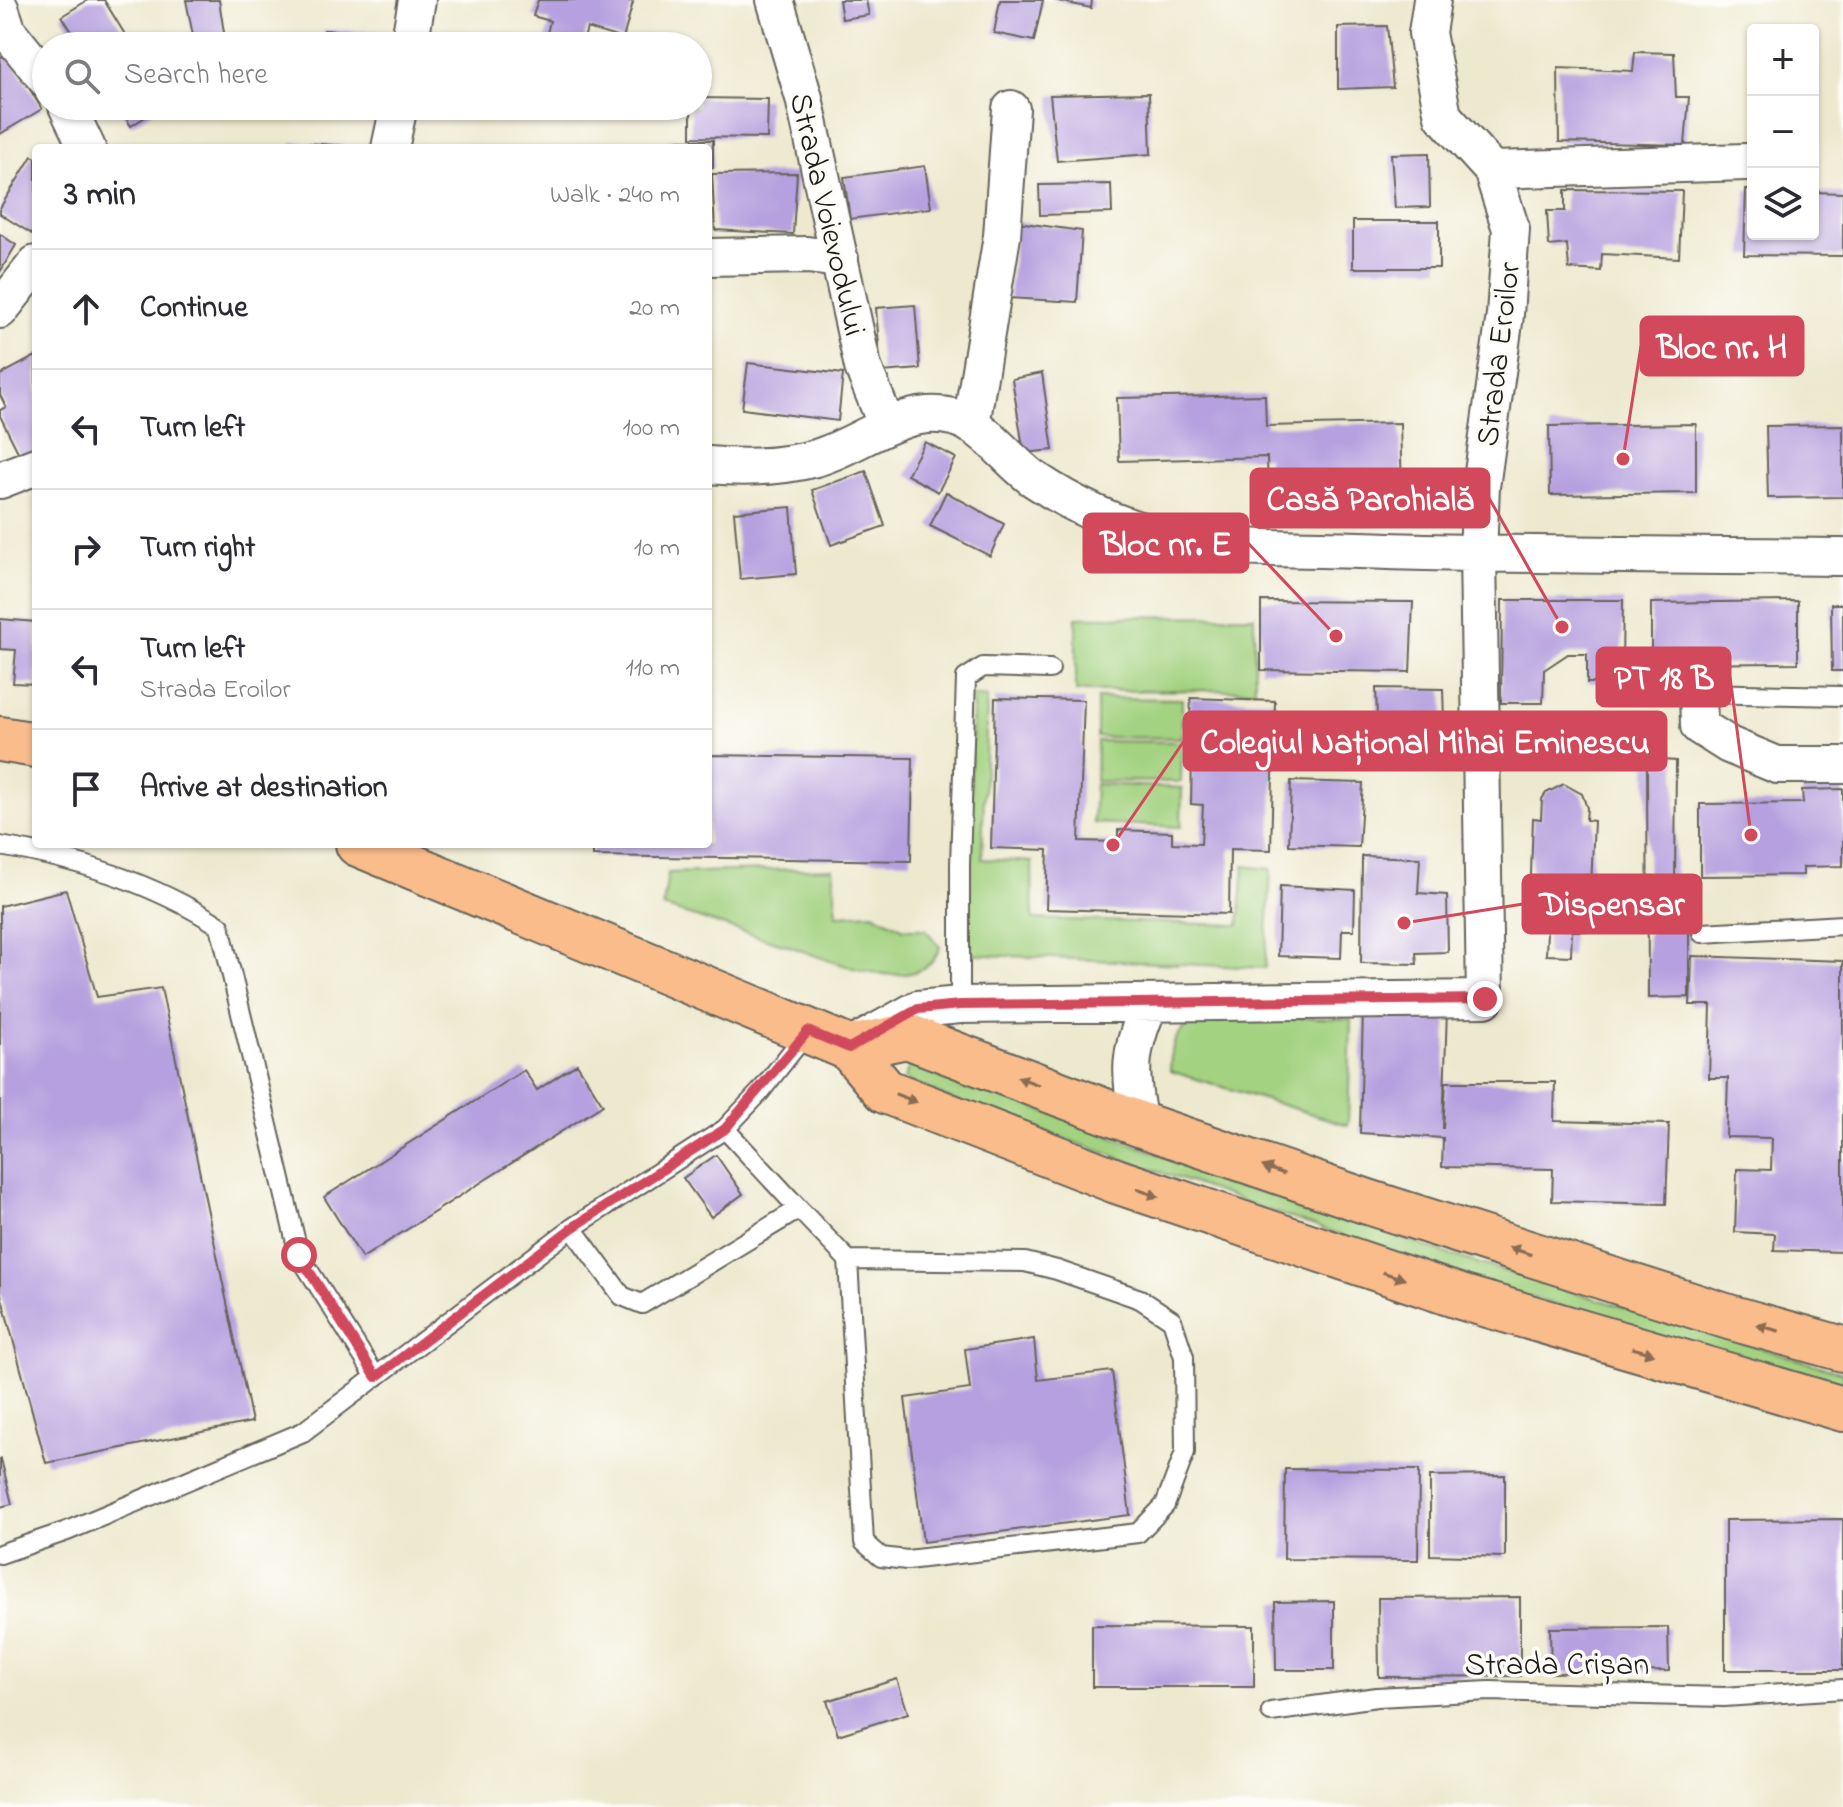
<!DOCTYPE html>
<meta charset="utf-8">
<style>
:root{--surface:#fff;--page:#f7f7f7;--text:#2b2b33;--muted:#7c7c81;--line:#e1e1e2}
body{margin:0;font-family:"Indie Flower",sans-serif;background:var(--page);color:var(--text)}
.controls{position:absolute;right:24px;top:24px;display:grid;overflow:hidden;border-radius:8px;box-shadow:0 2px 6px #0004}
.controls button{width:72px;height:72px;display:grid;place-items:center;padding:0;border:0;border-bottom:2px solid var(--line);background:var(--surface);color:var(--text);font:40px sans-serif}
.stop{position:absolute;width:24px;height:24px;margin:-18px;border:6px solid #d1495b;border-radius:50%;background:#fff}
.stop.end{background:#d1495b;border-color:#fff;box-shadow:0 2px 8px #0008}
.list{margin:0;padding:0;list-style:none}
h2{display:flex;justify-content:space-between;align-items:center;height:104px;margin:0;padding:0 32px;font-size:34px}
h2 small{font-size:26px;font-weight:400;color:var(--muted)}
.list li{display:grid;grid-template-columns:52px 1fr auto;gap:24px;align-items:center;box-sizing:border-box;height:120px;padding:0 32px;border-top:2px solid var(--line)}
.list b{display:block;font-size:30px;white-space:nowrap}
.list p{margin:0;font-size:26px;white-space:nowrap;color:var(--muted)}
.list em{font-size:26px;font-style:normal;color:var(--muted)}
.icon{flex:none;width:44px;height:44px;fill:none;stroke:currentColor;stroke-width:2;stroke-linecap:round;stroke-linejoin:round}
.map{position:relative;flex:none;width:1843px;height:1807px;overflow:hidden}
.search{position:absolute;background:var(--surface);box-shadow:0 2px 6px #0004;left:32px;top:32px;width:680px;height:88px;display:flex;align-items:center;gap:20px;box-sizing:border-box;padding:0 28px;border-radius:44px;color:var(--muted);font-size:30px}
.panel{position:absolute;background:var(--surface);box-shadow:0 2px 6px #0004;left:32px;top:144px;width:680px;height:704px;border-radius:8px}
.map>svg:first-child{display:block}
.green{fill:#a3d280;stroke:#60774e;stroke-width:2}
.building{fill:#b6a0df}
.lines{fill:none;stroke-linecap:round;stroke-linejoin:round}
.service-casing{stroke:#65645b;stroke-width:22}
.minor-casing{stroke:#65645b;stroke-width:40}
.primary-casing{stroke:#65645b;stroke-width:48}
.service{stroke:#fff;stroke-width:18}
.minor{stroke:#fff;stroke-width:36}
.primary{stroke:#f9bc8a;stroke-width:44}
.oneway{fill:#8a6c53}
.route{stroke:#d1495b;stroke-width:10}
.labels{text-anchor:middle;stroke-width:7;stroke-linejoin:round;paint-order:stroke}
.street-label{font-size:32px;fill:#1c1c1c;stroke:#fdfcf7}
.leader{fill:none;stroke:#d1495b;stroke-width:3}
.callout-dot{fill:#d1495b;stroke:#fdfcf7;stroke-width:3}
.callout{fill:#d1495b;stroke:#d1495b;stroke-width:3}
.callout-label{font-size:34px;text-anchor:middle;font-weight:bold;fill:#fff}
</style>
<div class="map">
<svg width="1843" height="1807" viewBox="0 0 1843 1807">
<rect width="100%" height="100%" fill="#fdfcf7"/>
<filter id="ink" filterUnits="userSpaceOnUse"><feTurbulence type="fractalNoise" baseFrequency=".0125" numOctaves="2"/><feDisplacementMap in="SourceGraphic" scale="16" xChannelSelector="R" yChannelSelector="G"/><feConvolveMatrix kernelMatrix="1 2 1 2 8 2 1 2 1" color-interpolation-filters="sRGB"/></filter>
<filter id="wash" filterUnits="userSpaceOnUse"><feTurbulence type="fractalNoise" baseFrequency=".006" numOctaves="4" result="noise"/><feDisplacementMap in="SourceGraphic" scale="32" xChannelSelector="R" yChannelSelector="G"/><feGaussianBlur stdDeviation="1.8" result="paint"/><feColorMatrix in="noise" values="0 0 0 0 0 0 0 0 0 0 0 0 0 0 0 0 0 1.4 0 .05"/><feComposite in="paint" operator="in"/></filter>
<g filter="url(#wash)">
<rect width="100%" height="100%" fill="#ede9cf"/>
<path class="green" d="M1254,616L1255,690L1076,691V617Z
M973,696L987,697L982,859L1032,862L1033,919L1239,925L1244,866L1271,869L1265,968L966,954Z
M1097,698L1182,699V738L1097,737Z
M1097,741L1182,742L1181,782L1096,781Z
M1095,784L1182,788L1181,827L1093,823Z
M833,868L837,915L873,913L904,929H925L940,947C921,1004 823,957 786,945C745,932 704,920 663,907L668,873Z
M1206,1015L1351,1019L1348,1125L1170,1071C1171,1038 1177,1029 1206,1015Z
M911,1062L1202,1170L1441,1252L1843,1373V1392L1443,1271L951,1099L904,1079Z"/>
<g id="blocks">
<path class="building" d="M88,0H104L132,46H81L62,16Z
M186,0H219L226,46H195Z
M538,0H628L633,2L623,39L587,28L582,46H544L550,21L533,16Z
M839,0H866L869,15L842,19Z
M1000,0H1043L1034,41L994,33Z
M1053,0H1092L1091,8Z
M1387,26L1393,87L1338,89V27Z
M324,30L384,32V46H323Z
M1635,52L1674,53L1676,97H1689L1685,145L1559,142L1558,68L1633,71Z
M8,53L42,109L0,134V58Z
M1149,93L1151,154L1057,161L1050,95Z
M698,98L768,99L767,138L691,137V106H698Z
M118,106H162L131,126Z
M668,140H713V168H708V148H668Z
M292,142L346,146V148H292Z
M1429,153L1430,207L1395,208L1391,154Z
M32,156L36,158V227L32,234L0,214V208Z
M925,166L931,208L850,219L844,177Z
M797,173L793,234L715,230L712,174Z
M1111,184L1112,213L1040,215L1039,185Z
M1565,190L1682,191L1679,258L1602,254L1601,271L1569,269L1567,244L1549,246L1547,211H1565Z
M1746,190H1753V234H1813V192L1843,193V256L1744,255Z
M1353,221H1439V268H1353Z
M1017,222L1082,231L1077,302L1009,298Z
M0,234L16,245L0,272Z
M915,305L920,369L881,372L876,308Z
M36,356V453L22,460L0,416V410L6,407L0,395V375Z
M748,363L843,374L838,421L742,409Z
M1042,373L1053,450L1024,453L1012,379Z
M1265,395L1266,426L1400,423L1402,491L1268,494L1267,457L1119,461L1117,398Z
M1696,424V493L1550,495L1549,426Z
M1843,425V497L1768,498L1766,426Z
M925,442L956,458L938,492L907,475Z
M866,471L885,526L831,545L812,490Z
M946,492L1004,524L990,556L930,526Z
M791,507L796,574L740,579L734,512Z
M1502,600H1623L1622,663H1613V683H1587V654H1568L1544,670L1543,703H1501Z
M1261,601L1413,602L1410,672L1261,670Z
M1798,601V663L1651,664V603Z
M1831,604H1843V671H1832Z
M0,619L36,622V684L13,683L16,650L0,649Z
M1376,688L1443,689L1444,720L1434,723L1435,750L1378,751Z
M995,698L1084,700L1079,841L1118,842V830L1172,832V843L1201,844L1203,805L1191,804L1192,758H1205V738L1189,737L1191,698L1275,701L1271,850L1230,849L1229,914L1046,909L1048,850L991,848Z
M708,755L913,758L911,861L593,856V844H708Z
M1647,759L1676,761L1675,880L1689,879V997L1648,998Z
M1291,781L1363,783L1359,847L1289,845Z
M1564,784L1582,794L1587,808L1586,820L1594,821L1589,931H1572L1571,956L1546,955L1547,930L1529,929L1533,818L1541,819L1542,799L1546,793Z
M1843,789V866L1803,867V875L1700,876V804L1803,803L1802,790Z
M1362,856L1420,858L1418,893L1447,895L1448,952L1416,953L1417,964L1361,963Z
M1280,886L1355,890L1354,930H1342L1341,958L1278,956Z
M66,890L97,997L161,988L252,1422L46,1463L0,1291V906Z
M1692,956L1843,961V1252L1774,1250L1775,1234L1735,1232L1737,1169L1771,1170L1772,1138L1726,1137L1728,1078H1709L1711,1005H1690Z
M1363,1009L1447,1010L1443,1129L1446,1082H1555L1554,1121L1669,1124L1666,1204L1552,1201L1553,1169L1442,1167L1443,1138L1360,1133Z
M577,1064L603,1105L362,1258L324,1197L524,1070L537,1090Z
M716,1155L743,1194L711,1217L683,1178Z
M1034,1339L1038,1380L1112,1371L1130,1515L923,1542L905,1398L970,1389L965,1349Z
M1,1459L12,1504L0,1507V1460Z
M1285,1469L1419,1470L1418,1560L1284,1559Z
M1505,1475V1557L1430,1555V1476Z
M1843,1519V1670H1725V1520Z
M1520,1597V1676L1379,1677L1378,1598Z
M1334,1601V1670H1276L1275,1602Z
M1092,1625L1254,1626V1687H1092Z
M1668,1627L1669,1671L1551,1673L1550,1628Z
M897,1679L908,1713L838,1735L827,1701Z"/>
</g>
</g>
<g filter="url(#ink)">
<use href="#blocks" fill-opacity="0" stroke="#65645b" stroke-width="2"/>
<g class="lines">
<g class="service-casing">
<path id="service" d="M1698,693L1843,696
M0,846C76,858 155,884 220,926L299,1255L376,1377
M1702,933L1843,925
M960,1005V865L966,678L983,667L1050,669
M799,1209L725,1129L760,1092L808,1031
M572,1228L622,1296L642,1304L799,1209L848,1260L864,1542L881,1557L907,1560L1138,1533L1165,1505L1185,1452L1184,1357L1172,1320L1140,1299L1057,1270L1025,1262L848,1260
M0,1554L67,1531L303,1432L572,1228L725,1129
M1271,1712L1377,1697L1489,1691L1724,1697L1843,1689"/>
</g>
<g class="minor-casing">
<path id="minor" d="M775,0L804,98L863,367L887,426
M0,8L8,32L46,79
M409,46L417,0
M67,106L87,148
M390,148L399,106
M1492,170L1746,162
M708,257L807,255L840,259
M0,310L36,264
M971,425L1002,236L1011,109
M708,465C742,468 783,467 816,458C861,445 903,405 953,417C984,424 1008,461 1034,479C1071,504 1116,525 1160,536C1224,552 1294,547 1359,550C1520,556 1682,555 1843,557
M0,480L36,466
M1698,693L1699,726L1729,745L1777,765H1843
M864,1039L918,1009L960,1005L1485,999L1478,552L1481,487L1505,315L1511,229L1492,170L1443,116L1427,33L1432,0
M1139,1124C1129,1072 1128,1052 1150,1003"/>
</g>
<g class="primary-casing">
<path id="primary" d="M0,739L36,745
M358,844L849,1048L885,1091L1116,1181L1464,1298L1843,1409
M849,1048L907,1036L1139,1124L1368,1202L1729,1317L1843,1349"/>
</g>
<use href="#service" class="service"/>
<use href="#minor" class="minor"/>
<use href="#primary" class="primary"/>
</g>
<defs><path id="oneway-solid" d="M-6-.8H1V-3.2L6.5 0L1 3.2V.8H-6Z" transform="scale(2)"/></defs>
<g class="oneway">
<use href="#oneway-solid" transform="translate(1028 1081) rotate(-159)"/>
<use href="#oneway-solid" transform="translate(906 1098) rotate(21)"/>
<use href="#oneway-solid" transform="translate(1273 1170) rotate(-161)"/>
<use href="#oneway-solid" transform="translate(1148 1193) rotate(20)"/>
<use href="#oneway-solid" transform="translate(1520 1251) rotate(-162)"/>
<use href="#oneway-solid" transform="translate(1394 1276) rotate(18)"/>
<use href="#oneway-solid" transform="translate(1768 1328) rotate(-165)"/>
<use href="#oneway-solid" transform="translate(1643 1351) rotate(16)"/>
</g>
</g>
<g class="lines" filter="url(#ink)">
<path class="route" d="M299,1255L376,1377L572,1228L725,1129L808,1031L849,1048L918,1009L960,1005L1485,999"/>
</g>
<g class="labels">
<g class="street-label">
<text transform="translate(829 214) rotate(77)" y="11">Strada Voievodului</text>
<text transform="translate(1497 354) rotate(-83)" y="11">Strada Eroilor</text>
<text x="1557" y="1674">Strada Crișan</text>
</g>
</g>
<path class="leader" d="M1623 459L1641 346M1562 627L1489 498M1336 636L1248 543M1751 835L1730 677M1113 845L1184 741M1404 923L1523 904"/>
<g class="callout-dot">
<circle cx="1623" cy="459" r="8"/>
<circle cx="1562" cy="627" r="8"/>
<circle cx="1336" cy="636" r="8"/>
<circle cx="1751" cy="835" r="8"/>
<circle cx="1113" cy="845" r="8"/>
<circle cx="1404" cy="923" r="8"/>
</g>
<g class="callout">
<rect x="1641" y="317" width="162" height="58" rx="8"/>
<rect x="1251" y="469" width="238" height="58" rx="8"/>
<rect x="1084" y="514" width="164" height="58" rx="8"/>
<rect x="1597" y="648" width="133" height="58" rx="8"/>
<rect x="1184" y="712" width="482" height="58" rx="8"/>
<rect x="1523" y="875" width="178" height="58" rx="8"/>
</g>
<g class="callout-label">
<text x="1722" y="358">Bloc nr. H</text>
<text x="1370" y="510">Casă Parohială</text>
<text x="1166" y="555">Bloc nr. E</text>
<text x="1664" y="689">PT 18 B</text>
<text x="1425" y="753">Colegiul Național Mihai Eminescu</text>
<text x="1612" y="915">Dispensar</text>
</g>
</svg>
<div class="controls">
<button>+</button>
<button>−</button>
<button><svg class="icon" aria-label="layers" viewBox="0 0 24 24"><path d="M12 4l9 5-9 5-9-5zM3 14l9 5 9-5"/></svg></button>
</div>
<div class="stop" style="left:299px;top:1255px"></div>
<div class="stop end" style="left:1485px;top:999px"></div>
<div class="search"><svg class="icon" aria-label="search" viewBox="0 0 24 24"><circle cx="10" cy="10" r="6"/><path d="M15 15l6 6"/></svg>Search here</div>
<section class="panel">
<h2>3 min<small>Walk · 240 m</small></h2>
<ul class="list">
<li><svg class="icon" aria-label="ahead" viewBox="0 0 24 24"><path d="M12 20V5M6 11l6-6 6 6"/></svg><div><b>Continue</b></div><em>20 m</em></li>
<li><svg class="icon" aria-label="left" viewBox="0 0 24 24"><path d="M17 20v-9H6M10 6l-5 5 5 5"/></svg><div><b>Turn left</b></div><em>100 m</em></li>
<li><svg class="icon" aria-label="right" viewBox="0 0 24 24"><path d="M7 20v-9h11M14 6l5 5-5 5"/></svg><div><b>Turn right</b></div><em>10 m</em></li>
<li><svg class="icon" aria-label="left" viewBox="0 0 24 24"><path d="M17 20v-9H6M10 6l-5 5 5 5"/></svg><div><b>Turn left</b><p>Strada Eroilor</p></div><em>110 m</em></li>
<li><svg class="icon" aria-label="arrive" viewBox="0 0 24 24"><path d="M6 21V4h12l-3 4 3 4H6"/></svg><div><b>Arrive at destination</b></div></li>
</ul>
</section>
</div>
